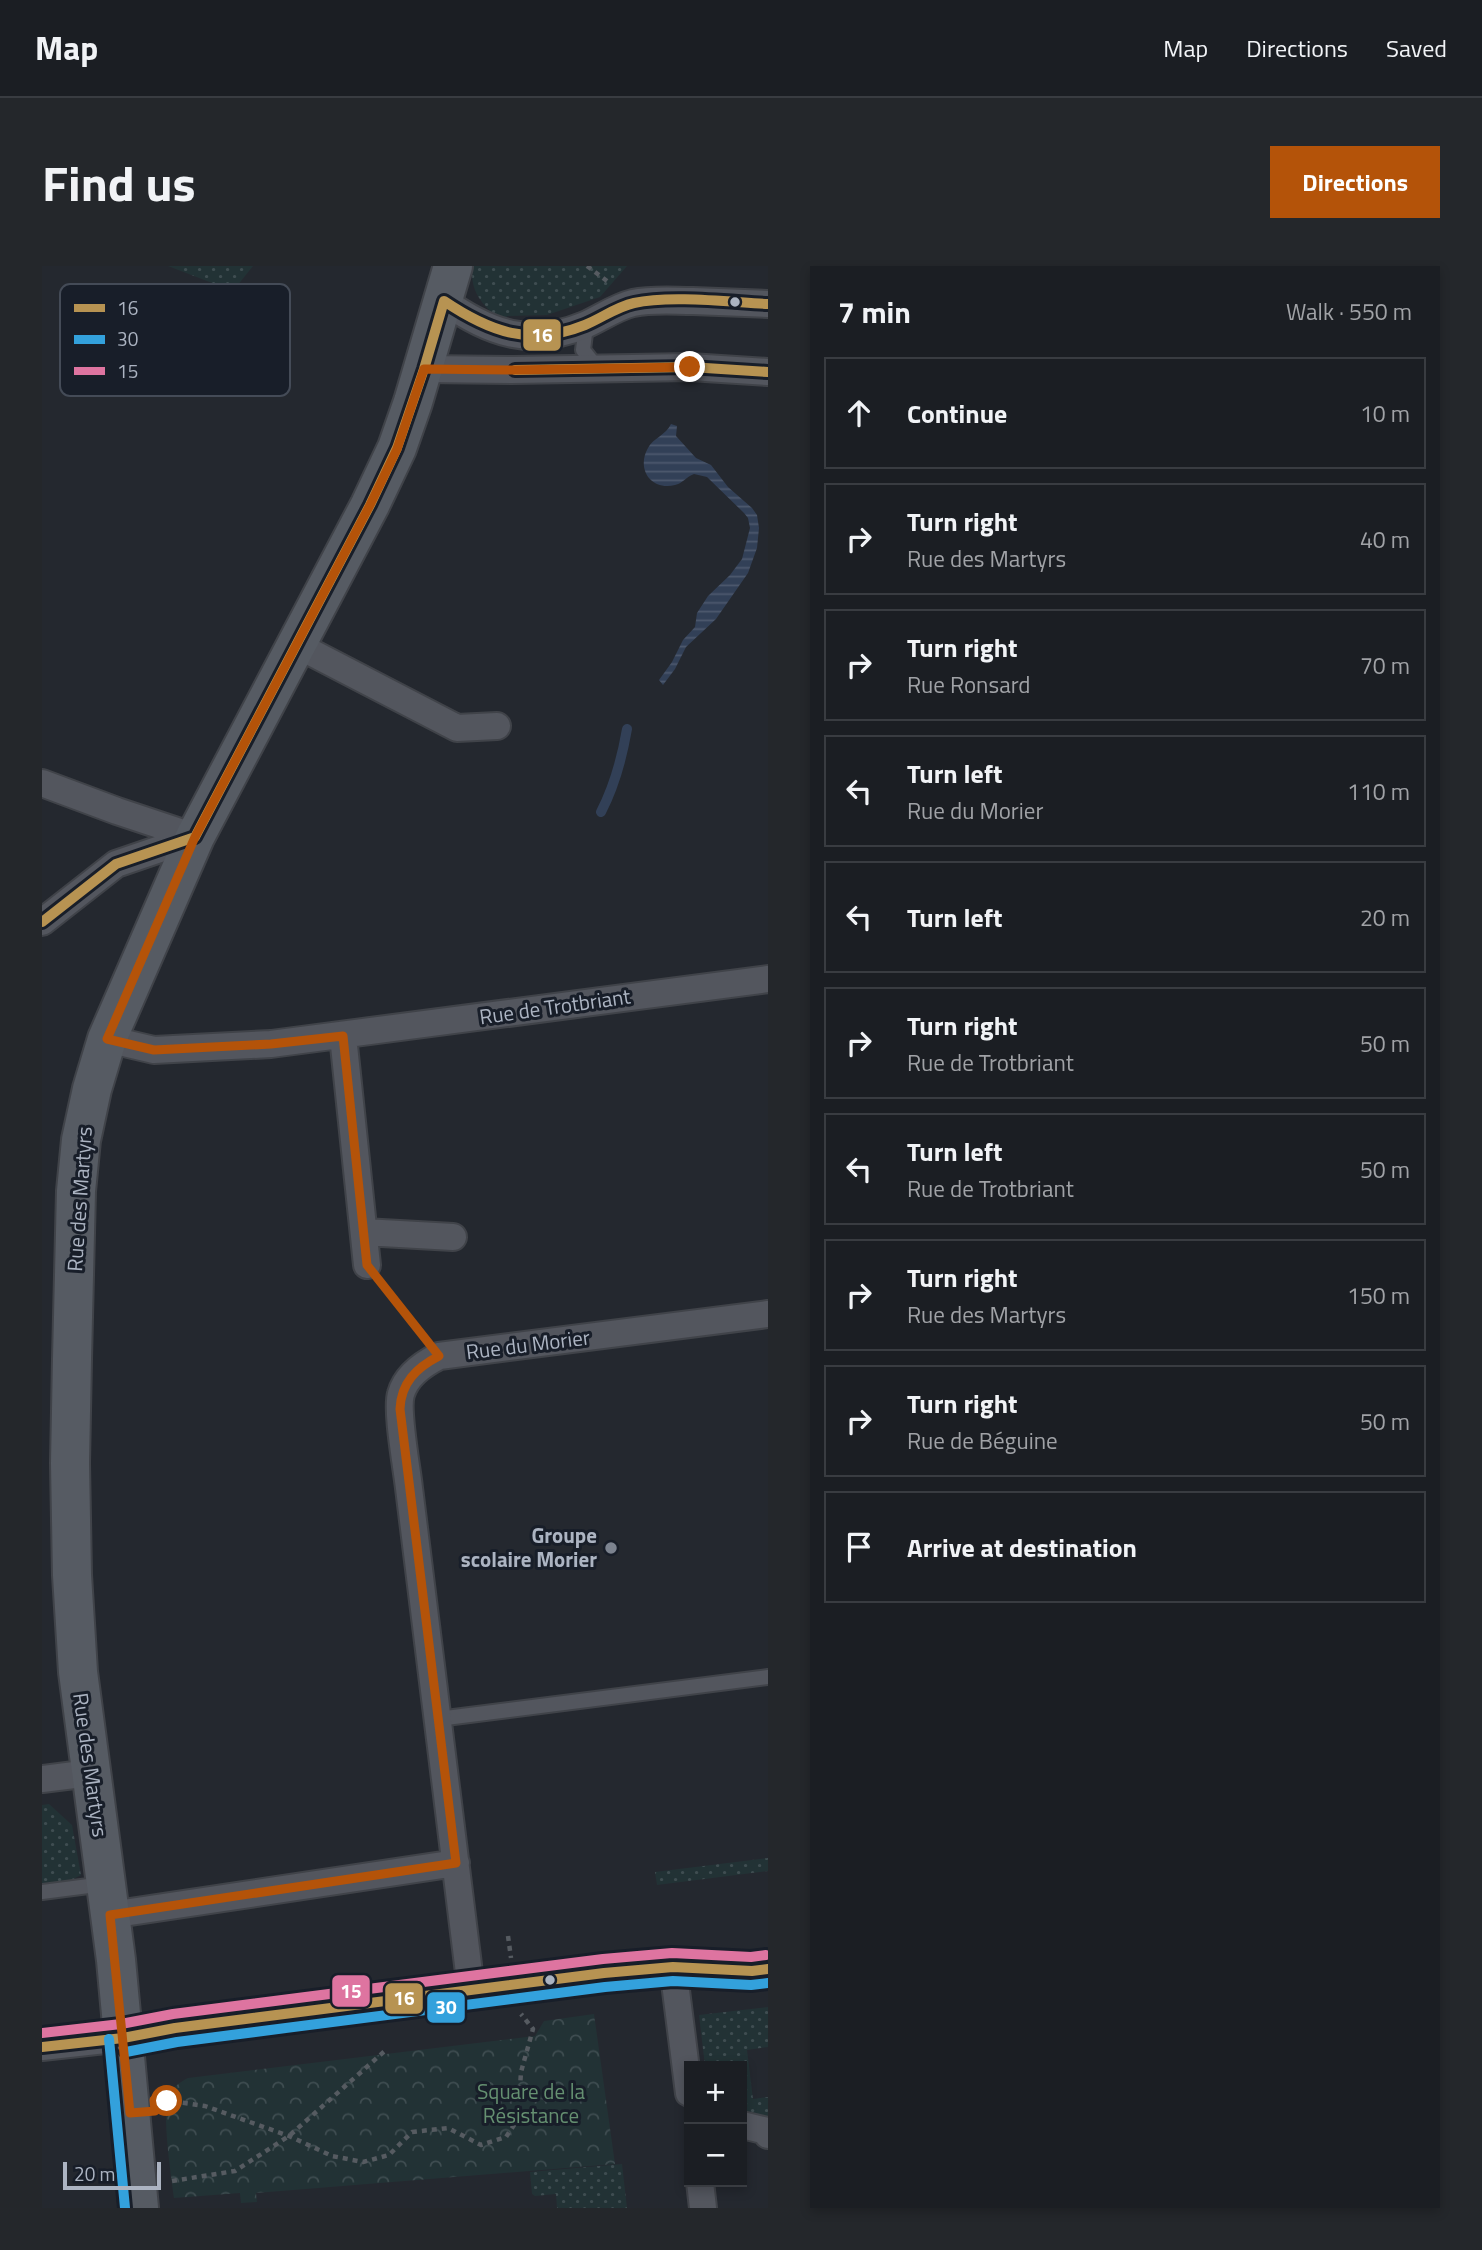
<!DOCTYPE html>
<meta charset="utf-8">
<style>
:root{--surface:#1b1e23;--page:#24272b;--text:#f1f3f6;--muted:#a0a2a6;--line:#393c41;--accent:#b45309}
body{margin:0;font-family:"Titillium Web",sans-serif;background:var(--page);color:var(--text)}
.controls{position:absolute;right:21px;bottom:21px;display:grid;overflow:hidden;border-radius:0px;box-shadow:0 4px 10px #0003}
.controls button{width:63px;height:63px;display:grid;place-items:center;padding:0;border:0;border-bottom:2px solid var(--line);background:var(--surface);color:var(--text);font:35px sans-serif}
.scale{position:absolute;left:21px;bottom:18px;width:98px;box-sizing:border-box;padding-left:7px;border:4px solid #acb4c2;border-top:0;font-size:19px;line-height:24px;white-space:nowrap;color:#acb4c2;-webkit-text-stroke:5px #181e29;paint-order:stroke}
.stop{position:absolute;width:21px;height:21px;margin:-16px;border:5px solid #b45309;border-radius:50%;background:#fff}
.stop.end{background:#b45309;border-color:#fff;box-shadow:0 2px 7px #0008}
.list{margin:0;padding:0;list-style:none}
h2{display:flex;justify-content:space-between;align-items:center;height:91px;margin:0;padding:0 28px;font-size:30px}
h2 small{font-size:23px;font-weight:400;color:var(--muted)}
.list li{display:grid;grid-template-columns:46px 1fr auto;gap:21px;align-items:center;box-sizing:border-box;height:112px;margin:0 14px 14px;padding:0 14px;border:2px solid var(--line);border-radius:0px}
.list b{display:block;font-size:26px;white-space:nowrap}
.list p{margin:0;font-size:23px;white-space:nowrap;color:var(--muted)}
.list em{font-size:23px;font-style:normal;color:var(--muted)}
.icon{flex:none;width:38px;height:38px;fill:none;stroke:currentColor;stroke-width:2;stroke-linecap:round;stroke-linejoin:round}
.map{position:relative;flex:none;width:726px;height:1942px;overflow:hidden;border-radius:0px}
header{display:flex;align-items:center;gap:42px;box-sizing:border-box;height:98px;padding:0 35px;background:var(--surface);border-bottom:2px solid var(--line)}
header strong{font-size:33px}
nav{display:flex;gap:38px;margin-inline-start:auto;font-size:24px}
.intro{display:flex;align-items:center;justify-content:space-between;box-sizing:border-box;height:168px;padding:0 42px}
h1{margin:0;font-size:49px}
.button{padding:18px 32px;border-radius:0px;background:var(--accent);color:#fff;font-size:24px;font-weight:700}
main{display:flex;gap:42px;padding:0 42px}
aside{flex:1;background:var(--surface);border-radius:0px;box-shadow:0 4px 10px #0003}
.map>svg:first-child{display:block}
.grass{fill:url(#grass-dots)}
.park{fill:url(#park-crowns)}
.water{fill:url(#water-rules)}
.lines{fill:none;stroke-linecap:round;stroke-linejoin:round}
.stream{stroke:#324057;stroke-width:10}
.lane-casing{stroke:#404349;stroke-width:18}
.street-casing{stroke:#404349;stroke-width:30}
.secondary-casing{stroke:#404349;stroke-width:42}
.path{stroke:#565b61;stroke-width:4.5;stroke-dasharray:5 5;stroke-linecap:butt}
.lane{stroke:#53565e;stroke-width:14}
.street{stroke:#53565e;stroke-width:26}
.secondary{stroke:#565b63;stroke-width:38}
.bus-1-casing{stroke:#181e29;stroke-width:16}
.bus-2-casing{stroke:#181e29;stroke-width:16}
.bus-3-casing{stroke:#181e29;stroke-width:16}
.bus-1{stroke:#b79352;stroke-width:10}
.bus-2{stroke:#33a1dc;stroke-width:10}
.bus-3{stroke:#de74a0;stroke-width:10}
.route{stroke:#b45309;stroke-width:9}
.bus-dot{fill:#acb4c2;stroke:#181e29;stroke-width:2.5}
.poi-dot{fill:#7c838f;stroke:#181e29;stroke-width:2.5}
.labels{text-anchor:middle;stroke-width:6;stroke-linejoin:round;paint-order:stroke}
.street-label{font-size:21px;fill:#acb4c2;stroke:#181e29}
.poi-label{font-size:21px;font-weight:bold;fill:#acb4c2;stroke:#181e29;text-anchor:end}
.park-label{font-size:21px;fill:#659071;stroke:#181e29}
.key{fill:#181e29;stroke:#444b57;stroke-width:2}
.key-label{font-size:19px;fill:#acb4c2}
.line-badge{stroke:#181e29;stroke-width:2.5}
.badge-label{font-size:19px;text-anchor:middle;font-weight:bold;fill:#fff}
</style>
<header>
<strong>Map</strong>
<nav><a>Map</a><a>Directions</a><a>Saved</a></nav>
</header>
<div class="intro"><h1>Find us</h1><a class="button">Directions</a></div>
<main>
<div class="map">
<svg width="726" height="1942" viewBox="0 0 726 1942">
<defs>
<pattern id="grass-dots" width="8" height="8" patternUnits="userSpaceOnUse" patternTransform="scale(1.75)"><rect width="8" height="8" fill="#223235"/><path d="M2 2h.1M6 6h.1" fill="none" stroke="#3f4d51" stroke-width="1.8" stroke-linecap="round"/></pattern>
<pattern id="park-crowns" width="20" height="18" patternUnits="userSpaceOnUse" patternTransform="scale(1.75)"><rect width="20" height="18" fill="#223235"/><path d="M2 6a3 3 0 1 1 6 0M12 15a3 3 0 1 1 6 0" fill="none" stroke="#3f4d51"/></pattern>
<pattern id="water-rules" width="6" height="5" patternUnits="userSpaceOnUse" patternTransform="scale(1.75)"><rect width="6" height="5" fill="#324057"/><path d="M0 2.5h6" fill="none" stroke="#4d596e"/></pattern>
</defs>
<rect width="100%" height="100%" fill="#24282f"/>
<path class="grass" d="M126,0H211L191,25Z
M431,0H585L558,31L505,49L465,50L464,57C444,44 426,26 431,0Z
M7,1538L30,1559L39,1609L16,1621L0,1622V1539Z
M726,1592V1605L615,1619L613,1606Z
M726,1741V1781L705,1784L711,1833L726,1831V1853L700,1843V1800H663L657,1749Z
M580,1898L585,1942H515L514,1928L493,1930L490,1928L488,1906Z"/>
<path class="park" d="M552,1748L573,1898L214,1927L215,1936L199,1937L198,1927L132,1932C129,1909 120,1850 126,1831C129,1822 138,1816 146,1812L493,1770L502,1755Z"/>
<path class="water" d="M629,158L635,160L634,170L654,192L669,199L686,221L710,242L715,249L717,262L715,282L706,307L674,353L644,381L633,403L621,419L617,414L630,396L641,374L653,361L655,347L666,330L688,309L700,293L708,262L706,252L702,247L665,211L652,208C644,211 640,218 633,219C609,225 594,203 606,182C611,172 624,169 629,158Z"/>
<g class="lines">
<path class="stream" d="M559,546C573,519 580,492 585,463"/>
<g class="lane-casing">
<path id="lane" d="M544,59L541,84L556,103
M396,1453L726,1411
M0,1626L62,1618"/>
</g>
<g class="street-casing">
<path id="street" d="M402,35C447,67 488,82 543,59C559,52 574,41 591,37C611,33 631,35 651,35C676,36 701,37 726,38
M382,103L471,104L648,101L726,106
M255,379L415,462L455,460
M0,517L75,545L153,571
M0,656L74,598L153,571
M301,770L325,999
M65,773L112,784L229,778L726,713
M322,966L411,971
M0,1513L48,1507
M68,1649L414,1597
M631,1701L647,1827
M429,1723L367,1222C365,1203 354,1144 359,1128C364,1110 381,1098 397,1090L726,1048
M0,1781L81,1772L133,1762L562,1707L631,1701L710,1705L726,1703
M700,1859L725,1865L726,1869
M658,1916L661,1942"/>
</g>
<g class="secondary-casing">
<path id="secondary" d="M97,1942L74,1694L36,1406L30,1309L28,1197L30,1093L34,925L39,874L50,823L65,773L153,571L328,239L355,182L371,136L411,0"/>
</g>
<path class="path" d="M545,0L565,15
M343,1022L379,1067
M466,1670L469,1692
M121,1834L163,1840L247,1870L290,1890L321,1896L347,1889L370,1866L406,1862L439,1879L464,1871L476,1853L479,1806L491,1763L479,1748
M130,1915L193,1905L247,1870L345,1783"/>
<use href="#lane" class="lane"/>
<use href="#street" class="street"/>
<use href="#secondary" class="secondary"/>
<g class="bus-1-casing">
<path id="bus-1" d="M473,104L648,101L726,106
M153,571L328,239L355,182L382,103L402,35C448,66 489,81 543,59C560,52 574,41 592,37C628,29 687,36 726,38
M0,656L74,598L153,571
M0,1781L81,1772L133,1762L562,1707L631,1701L710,1705L726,1703"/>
</g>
<g class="bus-2-casing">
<path id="bus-2" d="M67,1773L83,1942
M84,1786L135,1776L563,1721L631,1715L709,1719L726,1717"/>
</g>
<g class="bus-3-casing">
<path id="bus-3" d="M0,1767L79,1758L131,1748L561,1693L630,1687L709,1691L724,1689"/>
</g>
<use href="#bus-1" class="bus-1"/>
<use href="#bus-2" class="bus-2"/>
<use href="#bus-3" class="bus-3"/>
</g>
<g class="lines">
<path class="route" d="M125,1835L112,1834L113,1845L88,1847L68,1649L414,1597L358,1143C359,1117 374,1102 397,1090L325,999L301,770L229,778L112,784L65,773L153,571L328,239L355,183L382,103L471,104L648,101"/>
</g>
<g class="bus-dot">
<circle cx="693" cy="36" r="6"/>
<circle cx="508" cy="1714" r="6"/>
</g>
<circle class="poi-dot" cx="569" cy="1282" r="7"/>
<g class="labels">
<g class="street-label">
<text transform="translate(513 741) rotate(-8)" y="7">Rue de Trotbriant</text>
<text transform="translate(38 933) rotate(-86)" y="7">Rue des Martyrs</text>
<text transform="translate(486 1079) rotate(-7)" y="7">Rue du Morier</text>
<text transform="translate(48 1499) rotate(82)" y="7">Rue des Martyrs</text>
</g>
<g class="poi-label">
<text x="555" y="1277">Groupe<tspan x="555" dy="24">scolaire Morier</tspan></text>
</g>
<g class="park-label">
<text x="489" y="1833">Square de la<tspan x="489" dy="24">Résistance</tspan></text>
</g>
</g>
<rect x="18" y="18" width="230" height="112" rx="10" class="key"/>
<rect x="32" y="38" width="31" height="8" fill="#b79352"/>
<rect x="32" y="69" width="31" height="9" fill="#33a1dc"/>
<rect x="32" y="101" width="31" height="8" fill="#de74a0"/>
<g class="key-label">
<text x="75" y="49">16</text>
<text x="75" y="80">30</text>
<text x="75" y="112">15</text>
</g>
<g class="line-badge">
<rect x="480" y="52" width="40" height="34" rx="7" fill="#b79352"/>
<rect x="289" y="1708" width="40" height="34" rx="7" fill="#de74a0"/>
<rect x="342" y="1716" width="40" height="33" rx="7" fill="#b79352"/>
<rect x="384" y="1725" width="40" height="33" rx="7" fill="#33a1dc"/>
</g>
<g class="badge-label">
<text x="500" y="76">16</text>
<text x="309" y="1732">15</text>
<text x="362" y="1739">16</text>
<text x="404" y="1748">30</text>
</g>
</svg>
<div class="controls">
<button>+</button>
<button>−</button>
</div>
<div class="scale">20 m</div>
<div class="stop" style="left:125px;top:1835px"></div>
<div class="stop end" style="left:648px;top:101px"></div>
</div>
<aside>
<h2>7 min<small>Walk · 550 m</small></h2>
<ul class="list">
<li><svg class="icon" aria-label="ahead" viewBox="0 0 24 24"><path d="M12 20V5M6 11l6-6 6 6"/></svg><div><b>Continue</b></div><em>10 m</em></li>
<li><svg class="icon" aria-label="right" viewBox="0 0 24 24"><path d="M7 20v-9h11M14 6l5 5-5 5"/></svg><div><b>Turn right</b><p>Rue des Martyrs</p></div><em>40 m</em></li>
<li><svg class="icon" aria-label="right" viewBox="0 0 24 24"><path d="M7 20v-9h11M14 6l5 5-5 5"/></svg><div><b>Turn right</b><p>Rue Ronsard</p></div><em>70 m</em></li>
<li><svg class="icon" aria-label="left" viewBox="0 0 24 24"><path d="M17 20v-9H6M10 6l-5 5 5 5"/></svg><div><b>Turn left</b><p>Rue du Morier</p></div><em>110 m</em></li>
<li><svg class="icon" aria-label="left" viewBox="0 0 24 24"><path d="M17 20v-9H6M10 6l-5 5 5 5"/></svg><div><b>Turn left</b></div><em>20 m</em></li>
<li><svg class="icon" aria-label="right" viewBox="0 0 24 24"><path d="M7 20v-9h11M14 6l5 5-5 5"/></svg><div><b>Turn right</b><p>Rue de Trotbriant</p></div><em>50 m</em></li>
<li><svg class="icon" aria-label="left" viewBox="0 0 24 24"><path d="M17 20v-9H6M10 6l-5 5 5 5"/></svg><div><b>Turn left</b><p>Rue de Trotbriant</p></div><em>50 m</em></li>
<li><svg class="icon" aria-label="right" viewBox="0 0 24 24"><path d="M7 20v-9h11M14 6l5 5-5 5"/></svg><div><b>Turn right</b><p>Rue des Martyrs</p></div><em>150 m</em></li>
<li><svg class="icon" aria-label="right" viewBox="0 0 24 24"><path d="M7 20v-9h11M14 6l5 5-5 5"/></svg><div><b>Turn right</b><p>Rue de Béguine</p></div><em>50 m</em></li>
<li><svg class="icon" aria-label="arrive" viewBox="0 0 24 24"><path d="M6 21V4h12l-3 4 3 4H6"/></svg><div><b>Arrive at destination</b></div></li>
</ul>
</aside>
</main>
